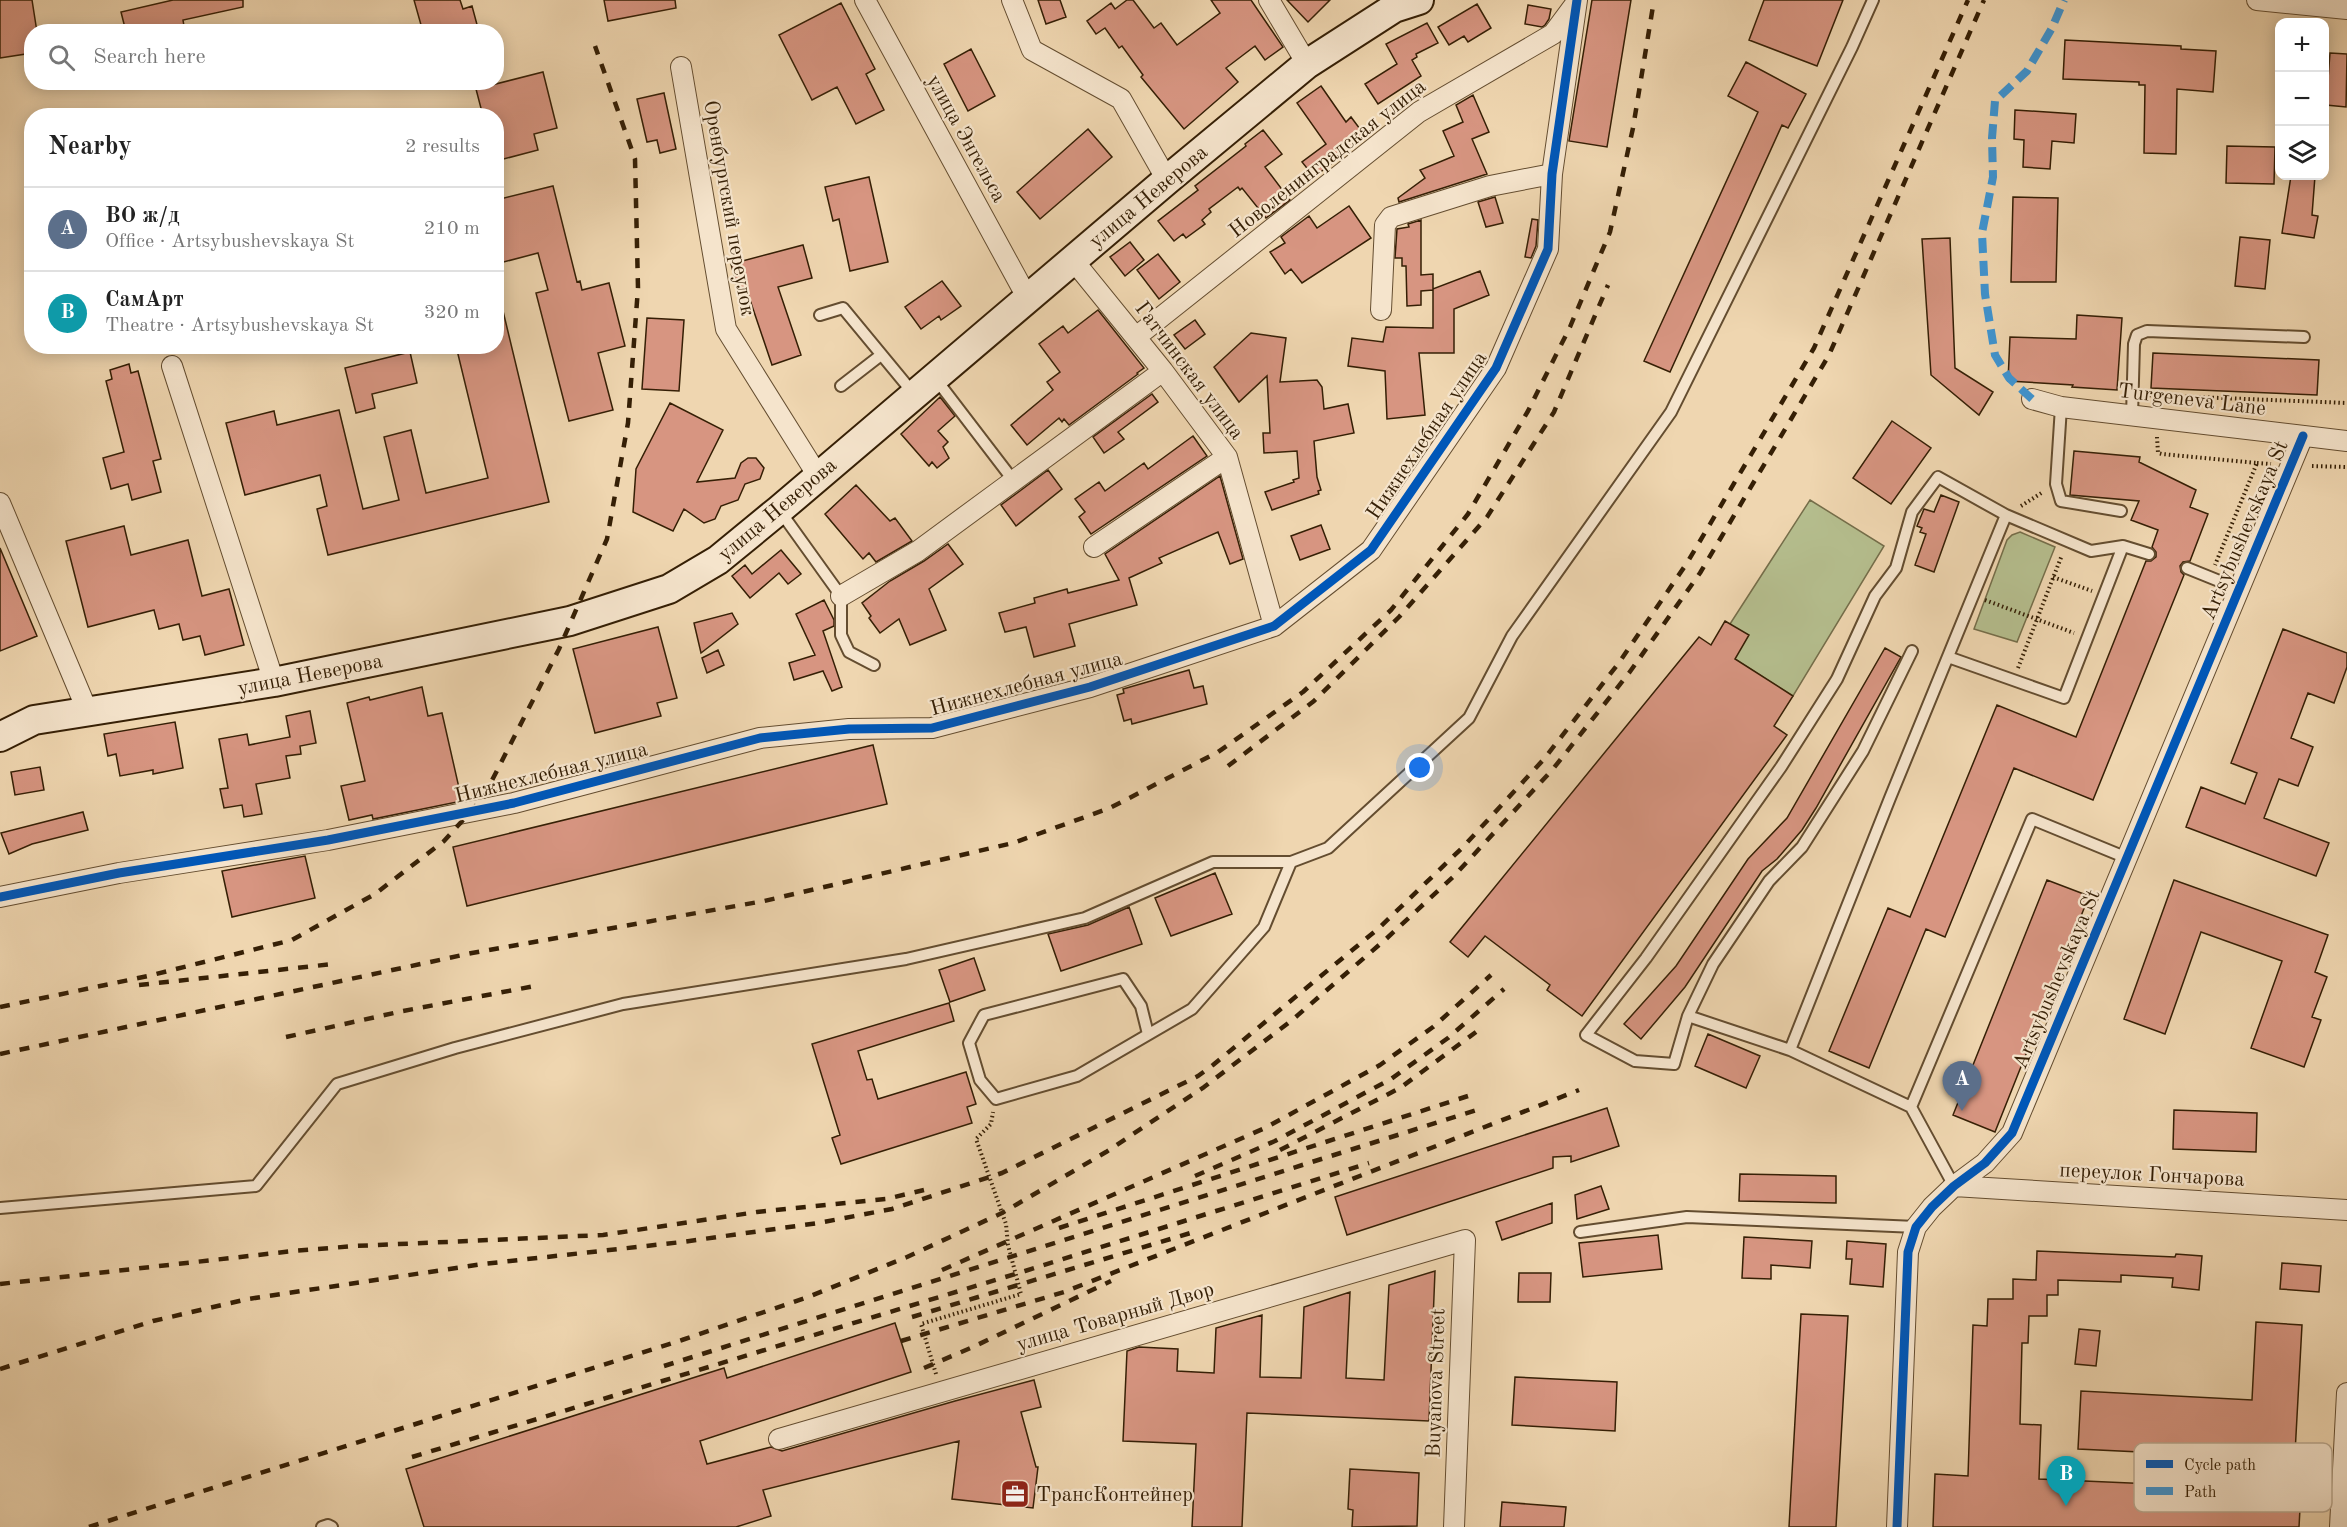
<!DOCTYPE html>
<meta charset="utf-8">
<style>
:root{--surface:#fff;--page:#f6f6f6;--text:#222;--muted:#767676;--line:#e0e0e0;--accent:#8f2418}
body{margin:0;font-family:"Old Standard TT",serif;background:var(--page);color:var(--text)}
.controls{position:absolute;right:18px;top:18px;display:grid;overflow:hidden;border-radius:12px;box-shadow:0 3px 15px #0003}
.controls button{width:54px;height:54px;display:grid;place-items:center;padding:0;border:0;border-bottom:2px solid var(--line);background:var(--surface);color:var(--text);font:30px sans-serif}
.you{position:absolute;left:1420px;top:768px;width:21px;height:21px;margin:-15px;border:4px solid #fff;border-radius:50%;background:#1a73e8;box-shadow:0 0 0 9px #1a73e833}
.badge{display:grid;place-items:center;width:39px;height:39px;border-radius:50%;background:var(--accent);color:#fff;font-size:20px;font-weight:700}
.pin{position:absolute;translate:-50% -50px;filter:drop-shadow(0 2px 3px #0008)}
.pin::after{content:'';position:absolute;top:32px;width:21px;height:18px;background:inherit;clip-path:polygon(0 0,100% 0,50% 100%)}
.list{margin:0;padding:0;list-style:none}
h2{display:flex;justify-content:space-between;align-items:center;height:78px;margin:0;padding:0 24px;font-size:26px}
h2 small{font-size:20px;font-weight:400;color:var(--muted)}
.list li{display:grid;grid-template-columns:39px 1fr auto;gap:18px;align-items:center;box-sizing:border-box;height:84px;padding:0 24px;border-top:2px solid var(--line)}
.list b{display:block;font-size:22px;white-space:nowrap}
.list p{margin:0;font-size:20px;white-space:nowrap;color:var(--muted)}
.list em{font-size:20px;font-style:normal;color:var(--muted)}
.icon{flex:none;width:33px;height:33px;fill:none;stroke:currentColor;stroke-width:2;stroke-linecap:round;stroke-linejoin:round}
.map{position:relative;flex:none;width:2347px;height:1527px;overflow:hidden}
.search{position:absolute;background:var(--surface);box-shadow:0 3px 15px #0003;left:24px;top:24px;width:480px;height:66px;display:flex;align-items:center;gap:15px;box-sizing:border-box;padding:0 21px;border-radius:24px;color:var(--muted);font-size:22px}
.panel{position:absolute;background:var(--surface);box-shadow:0 3px 15px #0003;left:24px;top:108px;width:480px;height:246px;border-radius:24px}
.map>svg:first-child{display:block}
.green{fill:#b5be8e;stroke:#756e4a;stroke-width:1.5}
.building{fill:#d79581;stroke:#351f05;stroke-width:1.5}
.lines{fill:none;stroke-linecap:round;stroke-linejoin:round}
.lane-casing{stroke:#644d30;stroke-width:14}
.street-casing{stroke:#644d30;stroke-width:22}
.secondary-casing{stroke:#351f05;stroke-width:32}
.path{stroke:#351f05;stroke-width:4;stroke-dasharray:1.5 3;stroke-linecap:butt}
.lane{stroke:#f5e4cc;stroke-width:10}
.street{stroke:#f5e4cc;stroke-width:20}
.secondary{stroke:#f5e4cc;stroke-width:28}
.rail{stroke:#351f05;stroke-width:4.5;stroke-dasharray:10 10;stroke-linecap:butt}
.quiet{stroke:#3e94d1;stroke-width:8;stroke-dasharray:15 8;stroke-linecap:butt}
.cycleway-casing{stroke:#f5e4cc;stroke-width:13}
.cycleway{stroke:#0057b8;stroke-width:9}
.labels{text-anchor:middle;stroke-width:4.5;stroke-linejoin:round;paint-order:stroke}
.street-label{font-size:21px;fill:#351f05;stroke:#f5e4cc}
.poi-label{font-size:21px;fill:#351f05;stroke:#f5e4cc;text-anchor:start}
.key{fill:#f5e4cc;stroke:#bba990;stroke-width:1.5}
.key-label{font-size:16px;fill:#351f05}
</style>
<div class="map">
<svg width="2347" height="1527" viewBox="0 0 2347 1527">
<rect width="100%" height="100%" fill="#efd6b0"/>
<filter id="stains"><feTurbulence type="fractalNoise" baseFrequency=".00333" numOctaves="4"/><feColorMatrix values="0 0 0 0 .2 0 0 0 0 .09 0 0 0 0 .02 0 0 0 .5 -.17"/></filter>
<radialGradient id="worn" r=".72"><stop offset=".6" stop-color="#630" stop-opacity="0"/><stop offset="1" stop-color="#630" stop-opacity=".3"/></radialGradient>
<path class="green" d="M1810,500L1884,546L1793,696L1735,659L1730,624Z
M2020,532L2055,547L2017,642L1974,629L2007,540L2012,535Z"/>
<path class="building" d="M0,0H32L37,32H32V53L0,58Z
M173,0H243V7L183,20L185,32H126L121,12Z
M414,0H460L463,9L472,6L479,32H423Z
M604,0H675L676,8L608,21Z
M1038,0H1060L1066,17L1046,24Z
M1127,0H1133L1154,28L1161,23L1177,45L1220,13L1211,0H1251L1283,47L1265,60L1255,46L1226,68L1238,82L1184,129L1141,77L1143,75L1122,46L1119,48L1105,28L1096,34L1087,21L1111,3L1115,9Z
M1287,0H1330L1308,22Z
M1592,0H1631L1607,147L1569,141Z
M1764,0H1843L1817,66L1749,40Z
M841,3L875,69L866,74L884,110L856,124L837,87L812,100L779,35Z
M1477,4L1491,28L1468,42L1464,36L1449,45L1438,27Z
M1528,5L1551,9L1549,19L1545,25L1542,27L1525,24Z
M1427,23L1438,43L1416,54L1417,57L1412,60L1421,76L1378,104L1365,84L1397,64L1386,44Z
M2065,40L2181,46V49L2216,51L2213,92L2177,89L2176,154L2144,153L2145,85H2139V82L2063,79Z
M971,49L995,96L968,111L944,64Z
M2330,53L2347,54L2346,107L2326,105Z
M1746,62L1806,94L1788,128L1782,125L1670,372L1644,361L1758,112L1728,96Z
M543,72L557,128L534,134L538,150L496,161V116H483L476,89Z
M1321,86L1346,122L1351,117L1366,137L1314,177L1302,162L1326,144L1297,103Z
M664,93L676,149L660,153L657,140L647,142L637,99Z
M1473,95L1489,132L1472,139L1487,174L1399,202L1398,198L1425,178L1420,170L1454,156L1443,131L1463,122L1456,105Z
M2015,110L2076,114L2074,143L2052,141L2050,169L2023,167L2024,140L2014,139Z
M1088,129L1112,157L1040,219L1017,192Z
M1263,130L1282,154L1265,167L1290,200L1266,218L1242,188L1240,190L1238,187L1209,209L1211,212L1202,220L1205,224L1186,238L1183,234L1174,241L1158,221L1198,190L1195,186L1246,146L1245,144Z
M2227,146L2275,147L2274,184L2226,183Z
M2291,176H2315L2312,215L2318,216L2314,238L2282,233Z
M869,177L888,262L850,271L839,219L833,221L825,187Z
M553,186L577,282L580,281L582,290L609,283L625,346L598,353L613,410L569,421L536,293L548,290L538,253L496,264V200Z
M1495,197L1503,223L1486,227L1478,202Z
M2013,197L2058,198L2056,282H2011Z
M1349,206L1371,238L1302,283L1291,269L1285,274L1270,252L1285,243L1281,237L1309,216L1317,228Z
M1532,219L1538,220L1536,246L1531,258L1525,257Z
M1421,220V275L1433,274V289L1480,271L1489,295L1454,309V353H1419L1425,415L1387,419L1385,371L1348,366L1352,338L1383,342L1386,327L1433,328V290L1421,291V305L1407,306L1406,266H1402V258H1395L1397,229L1409,227L1408,224Z
M2240,237L2270,240L2265,289L2235,286Z
M1950,238L1955,368L1993,392L1979,415L1931,375L1922,239Z
M1130,242L1144,260L1125,276L1110,257Z
M803,245L812,278L778,287L801,355L772,365L748,294L740,297L731,264Z
M1158,254L1180,282L1159,299L1137,270Z
M942,281L961,306L941,320L939,316L921,329L905,307Z
M1098,310L1144,368L1137,373L1138,374L1069,425L1064,419L1062,422L1059,418L1027,445L1011,425L1053,390L1047,382L1060,372L1039,344L1063,326L1068,333Z
M503,311L549,502L328,555L317,509L327,506L320,475L245,495L226,423L274,411L277,425L339,410L363,509L399,500L384,437L411,430L426,493L488,478L456,346H496V312Z
M2077,315L2122,318L2117,390L2072,387L2073,385L2008,381L2010,337L2076,339Z
M647,318L684,320L679,391L642,389Z
M1195,320L1205,334L1185,349L1174,335Z
M1251,333L1286,338L1280,382L1317,380L1322,387L1324,409L1348,404L1354,433L1314,441L1317,477L1321,490L1318,491L1319,494L1272,510L1265,492L1294,482L1293,480L1299,478L1297,451L1264,453L1263,433H1270L1267,376L1239,402L1214,367Z
M410,352L417,383L372,394L375,408L356,413L345,368Z
M2153,353L2319,360L2317,395L2151,388Z
M129,364L131,373L138,371L161,459L153,461L161,492L132,500L128,484L111,489L103,458L124,452L106,381L112,379L110,370Z
M1152,394L1158,402L1118,432L1124,439L1104,453L1093,437Z
M940,397L955,416L938,431L948,442L943,447L949,458L937,468L932,462L929,466L901,434Z
M670,403L723,430L697,482L735,478L741,463L748,458H756L764,468L760,479L745,484L738,500L721,506L715,519L704,523L684,509L673,531L633,512L636,469Z
M1892,421L1931,448L1891,504L1853,478Z
M1193,436L1207,456L1091,534L1079,517L1085,512L1075,499L1099,482L1105,491L1144,463L1148,469Z
M2074,451L2140,457L2139,462L2196,490L2190,507L2208,514L2190,561L2183,562L2180,566L2181,572L2184,575L2093,800L2014,768L1945,937L1926,929L1869,1068L1829,1051L1888,908L1910,917L1997,705L2076,737L2146,561H2151L2156,557V552L2152,547L2158,530L2131,520L2139,501L2070,495Z
M1048,470L1062,489L1016,526L1001,505Z
M1220,476L1243,559L1230,564L1218,532L1159,558L1162,563L1129,578L1137,605L1069,624L1075,646L1034,657L1026,627L1005,632L999,613L1035,603L1034,598L1067,589L1068,593L1119,580L1105,554Z
M856,485L890,521L895,518L912,541L876,562L869,553L863,559L825,514Z
M1941,495L1959,502L1934,572L1915,565L1926,534L1920,532L1922,528L1917,526L1924,509L1934,512Z
M1321,525L1330,549L1300,560L1291,536Z
M124,526L131,555L188,540L202,596L229,589L244,645L205,655L200,636L183,640L179,624L159,629L154,610L88,627L66,541Z
M948,544L963,564L929,589L946,630L910,645L899,619L880,633L869,618L871,616L862,603L890,581L924,561Z
M0,548L37,636L0,651Z
M781,550L801,574L788,584L779,573L750,598L732,576L745,565L752,574Z
M824,600L834,620V626L823,631L842,687L832,691L823,671L794,680L789,663L815,655L796,614Z
M732,613L738,624L701,653L694,623Z
M1725,621L1749,635L1735,659L1793,696L1774,726L1787,735L1582,1016L1547,990L1550,985L1485,936L1468,957L1450,942L1699,637L1711,645Z
M658,627L677,698L657,703L661,716L595,733L573,649Z
M2283,629L2347,653V667L2334,703L2308,693L2291,738L2313,747L2298,786L2279,779L2264,818L2329,843L2316,876L2186,827L2201,787L2245,804L2257,773L2231,763Z
M1885,648L1901,657L1816,808L1802,830L1777,859L1762,871L1685,987L1641,1039L1624,1024L1676,966L1748,859L1787,818Z
M718,650L724,665L707,673L702,658Z
M1189,670L1194,688L1203,686L1207,704L1132,724L1131,719L1124,721L1117,695L1124,693L1123,689Z
M422,687L428,716L442,713L462,801L373,819L372,815L349,820L341,786L365,781L347,703L369,697L370,700Z
M310,711L316,743L300,746L301,754L286,756L290,778L256,784L262,814L244,817L242,805L224,808L220,789L228,788L219,739L247,734L249,745L290,737L286,716Z
M175,722L183,768L153,774V770L120,776L116,754L108,756L104,734Z
M873,745L887,804L467,906L453,847Z
M40,767L44,790L15,795L11,772Z
M83,812L88,830L32,844L9,854L1,833Z
M305,856L315,898L232,917L222,871Z
M1215,873L1232,914L1171,936L1155,898Z
M2047,880L2089,896L1995,1132L1953,1115Z
M2174,880L2328,935L2315,972L2327,977L2312,1017L2321,1020L2304,1067L2251,1048L2282,961L2201,932L2165,1034L2124,1019Z
M1129,907L1142,944L1061,971L1048,934L1088,925Z
M974,958L985,990L950,1002L939,970Z
M949,1003L954,1021L858,1051L867,1080L872,1079L878,1099L966,1072L976,1104L967,1107L972,1123L841,1164L832,1138L840,1135L812,1044Z
M1708,1034L1760,1056L1746,1088L1695,1066Z
M1607,1108L1619,1146L1571,1162V1156L1553,1157V1168L1347,1235L1335,1197Z
M2174,1110L2257,1113L2256,1152L2173,1149Z
M1740,1174L1836,1176V1203L1739,1201Z
M1601,1186L1609,1209L1577,1219L1575,1195Z
M1552,1203V1223L1502,1240L1496,1222Z
M1658,1235L1662,1269L1583,1277L1579,1243Z
M1744,1237L1812,1241L1810,1268L1771,1265V1279L1742,1278Z
M1847,1241L1886,1244L1883,1287L1850,1284L1852,1259H1846Z
M2037,1251L2175,1257L2176,1254L2202,1256L2199,1290L2172,1287L2173,1278L2121,1275V1282L2058,1280V1295H2047V1316H2029L2028,1343H2022L2020,1424L2041,1425L2039,1479L2221,1487L2223,1456L2078,1449L2081,1391L2252,1400L2256,1322L2302,1325L2293,1490H2301L2299,1527H1933L1935,1474L1968,1476L1973,1325L1987,1326L1988,1299H2013V1279L2036,1280Z
M2282,1263L2321,1266L2319,1292L2280,1289Z
M1435,1271L1429,1421L1247,1413L1242,1527H1192L1196,1444L1123,1441L1127,1351L1139,1347L1178,1349L1177,1371L1214,1373L1216,1328L1262,1315L1260,1377L1301,1378L1304,1307L1350,1292L1346,1378L1384,1380L1389,1285Z
M1519,1273H1551L1550,1302H1518Z
M1801,1314L1848,1316L1836,1527H1789Z
M895,1323L911,1372L700,1441L707,1464L771,1447L782,1451L955,1401L1034,1380L1041,1407L1021,1412L1036,1467H1038L1033,1508L952,1499L959,1441L763,1490L771,1516L736,1527H424L406,1469L724,1368L727,1378Z
M2079,1329L2100,1331L2096,1366L2075,1364Z
M1515,1377L1617,1382L1615,1431L1512,1425Z
M1350,1469L1419,1473L1417,1526L1352,1527L1353,1510L1348,1509Z
M1502,1502L1566,1507L1564,1527H1500Z"/>
<g class="lines">
<g class="lane-casing">
<path id="lane" d="M820,315L843,308L914,394
M935,378L1013,480
M841,386L881,355
M2061,407L2056,484L2061,501L2121,511
M2132,416L2134,344L2137,335L2147,331L2304,337
M780,511L841,596V635L849,652L874,665
M2187,568L2239,589
M1912,651L1863,751L1802,847L1769,881L1713,964L1688,1016L1674,1064L1635,1061L1586,1035L1646,958L1781,767L1837,679L1875,596L1896,568L1912,512L1938,477L2006,515
M1948,657L2064,698L2123,546
M1688,1016L1790,1050L1911,1107L1954,1186
M1148,1034L1141,1006L1123,979L984,1015L969,1043L980,1080L996,1099L1077,1076L1192,1009L1264,927L1291,862
M1790,1050L1890,798L2006,515L2091,551L2123,546L2149,554
M1911,1107L2032,819L2127,858
M0,1208L256,1186L337,1084L455,1048L623,1004L906,959L1085,918L1213,862H1291L1328,848L1469,718L1512,636L1671,412L1852,47L1873,0
M1580,1232L1687,1217L1916,1227
M322,1527L328,1525L332,1527"/>
</g>
<g class="street-casing">
<path id="street" d="M865,0L1028,299
M1012,0L1032,50L1121,99L1167,180
M1269,0L1307,64
M2257,0L2347,9
M681,67L726,329L818,476
M1073,260L1163,371L1227,457L1274,626
M1381,310L1385,225L1391,217L1490,186L1552,174
M1136,337L1419,112L1553,34L1576,3
M172,366L274,682
M2032,399L2061,407L2347,441
M0,503L87,710
M1094,547L1227,457
M841,596L918,551L1163,371
M0,897L119,873L328,840L514,803L760,738L849,729L932,728L1090,687L1274,626L1371,550L1496,368L1548,249L1552,174L1577,0
M1954,1186L2347,1210
M779,1439L1465,1240L1454,1527
M1897,1527L1908,1252L1916,1227L1932,1207L1954,1186L1985,1163L2012,1133L2303,436
M2340,1527L2347,1393"/>
</g>
<g class="secondary-casing">
<path id="secondary" d="M0,737L34,720L274,682L570,621L669,589L718,560L779,510L1167,180L1307,64L1394,8L1419,0"/>
</g>
<path class="path" d="M2145,395L2347,403
M2157,437L2158,453L2162,454L2257,463L2215,565
M2257,463L2271,464
M2312,466L2347,467
M2021,506L2043,492
M2053,577L2092,591
M1985,600L2074,633
M2018,668L2062,555
M936,1374L921,1324L1021,1294L1008,1245L1006,1224L976,1139L991,1124L993,1112"/>
<use href="#lane" class="lane"/>
<use href="#street" class="street"/>
<use href="#secondary" class="secondary"/>
<path class="rail" d="M1228,766L1314,701L1399,617L1487,517L1554,412L1608,285
M139,985L333,964
M0,1007L148,976L292,940L375,894L444,841L483,798L559,649L607,539L628,423L638,288L635,159L595,46
M286,1037L403,1011L540,985
M0,1054L472,953L764,901L1013,843L1110,808L1218,752L1303,692L1391,610L1468,514L1528,411L1570,327L1610,232L1633,128L1654,0
M1280,1150L1400,1088L1476,1032
M1195,1176L1275,1141L1391,1079L1448,1038L1504,989
M1059,1228L1468,1096
M942,1270L1265,1128L1380,1065L1433,1027L1491,975
M0,1284L293,1251L355,1246L603,1235L757,1212L886,1199L924,1190
M912,1317L1197,1231
M901,1341L1064,1292L1579,1090
M664,1366L1477,1110
M924,1368L973,1347L1111,1281
M0,1369L153,1321L248,1299L483,1264L682,1242L818,1223L892,1209L1002,1173L1198,1076L1213,1065L1379,928L1463,847L1544,759L1618,664L1687,563L1814,348L1968,0
M412,1457L1025,1271L1369,1163
M89,1527L682,1340L808,1297L907,1257L1002,1213L1106,1152L1204,1087L1291,1021L1386,939L1454,876L1553,769L1629,673L1700,573L1829,355L1984,0"/>
<path class="quiet" d="M2032,399L2009,378L1995,355L1985,294L1982,233L1993,177L1992,138L1995,101L2027,71L2052,28L2064,0"/>
<g class="cycleway-casing">
<path id="cycleway" d="M0,897L119,873L328,840L514,803L760,738L849,729L932,728L1090,687L1274,626L1371,550L1496,368L1548,249L1552,174L1577,0
M1897,1527L1908,1252L1916,1227L1932,1207L1954,1186L1985,1163L2012,1133L2303,436"/>
</g>
<use href="#cycleway" class="cycleway"/>
</g>
<defs>
<g id="office-square" transform="scale(1.5)"><rect x="-9" y="-9" width="18" height="18" rx="4" fill="#8f2418" stroke="#f5e4cc"/><path d="M-6-3h4V-5.5h4V-3h4V5H-6ZM-1-4.5V-3h2v-1.5ZM-6 0V1H6V0Z" fill="#fff"/></g>
</defs>
<g fill-rule="evenodd">
<use href="#office-square" x="1015" y="1494"/>
</g>
<g class="labels">
<g class="street-label">
<text transform="translate(967 138) rotate(61)" y="7">улица Энгельса</text>
<text transform="translate(1327 158) rotate(-38)" y="7">Новоленинградская улица</text>
<text transform="translate(1148 196) rotate(-40)" y="7">улица Неверова</text>
<text transform="translate(730 208) rotate(80)" y="7">Оренбургский переулок</text>
<text transform="translate(1190 370) rotate(53)" y="7">Гатчинская улица</text>
<text transform="translate(2192 399) rotate(7)" y="7">Turgeneva Lane</text>
<text transform="translate(1426 435) rotate(-56)" y="7">Нижнехлебная улица</text>
<text transform="translate(777 509) rotate(-40)" y="7">улица Неверова</text>
<text transform="translate(2244 530) rotate(-67)" y="7">Artsybushevskaya St</text>
<text transform="translate(310 674) rotate(-11)" y="7">улица Неверова</text>
<text transform="translate(1026 683) rotate(-15)" y="7">Нижнехлебная улица</text>
<text transform="translate(551 772) rotate(-14)" y="7">Нижнехлебная улица</text>
<text transform="translate(2056 979) rotate(-67)" y="7">Artsybushevskaya St</text>
<text transform="translate(2152 1174) rotate(3)" y="7">переулок Гончарова</text>
<text transform="translate(1115 1316) rotate(-16)" y="7">улица Товарный Двор</text>
<text transform="translate(1435 1383) rotate(-88)" y="7">Buyanova Street</text>
</g>
<g class="poi-label">
<text x="1036" y="1501">ТрансКонтейнер</text>
</g>
</g>
<rect x="2134" y="1443" width="198" height="69" rx="9" class="key"/>
<rect x="2146" y="1460" width="27" height="8" fill="#0057b8"/>
<rect x="2146" y="1487" width="27" height="8" fill="#3e94d1"/>
<g class="key-label">
<text x="2184" y="1470">Cycle path</text>
<text x="2184" y="1497">Path</text>
</g>
<rect width="100%" height="100%" filter="url(#stains)"/>
<rect width="100%" height="100%" fill="url(#worn)"/>
</svg>
<div class="controls">
<button>+</button>
<button>−</button>
<button><svg class="icon" aria-label="layers" viewBox="0 0 24 24"><path d="M12 4l9 5-9 5-9-5zM3 14l9 5 9-5"/></svg></button>
</div>
<div class="you"></div>
<div class="pin badge" style="left:1962px;top:1111px;background:#5c6f8a">A</div>
<div class="pin badge" style="left:2066px;top:1506px;background:#0f9aa8">B</div>
<div class="search"><svg class="icon" aria-label="search" viewBox="0 0 24 24"><circle cx="10" cy="10" r="6"/><path d="M15 15l6 6"/></svg>Search here</div>
<section class="panel">
<h2>Nearby<small>2 results</small></h2>
<ul class="list">
<li><span class="badge" style="background:#5c6f8a">A</span><div><b>ВО ж/д</b><p>Office · Artsybushevskaya St</p></div><em>210 m</em></li>
<li><span class="badge" style="background:#0f9aa8">B</span><div><b>СамАрт</b><p>Theatre · Artsybushevskaya St</p></div><em>320 m</em></li>
</ul>
</section>
</div>
